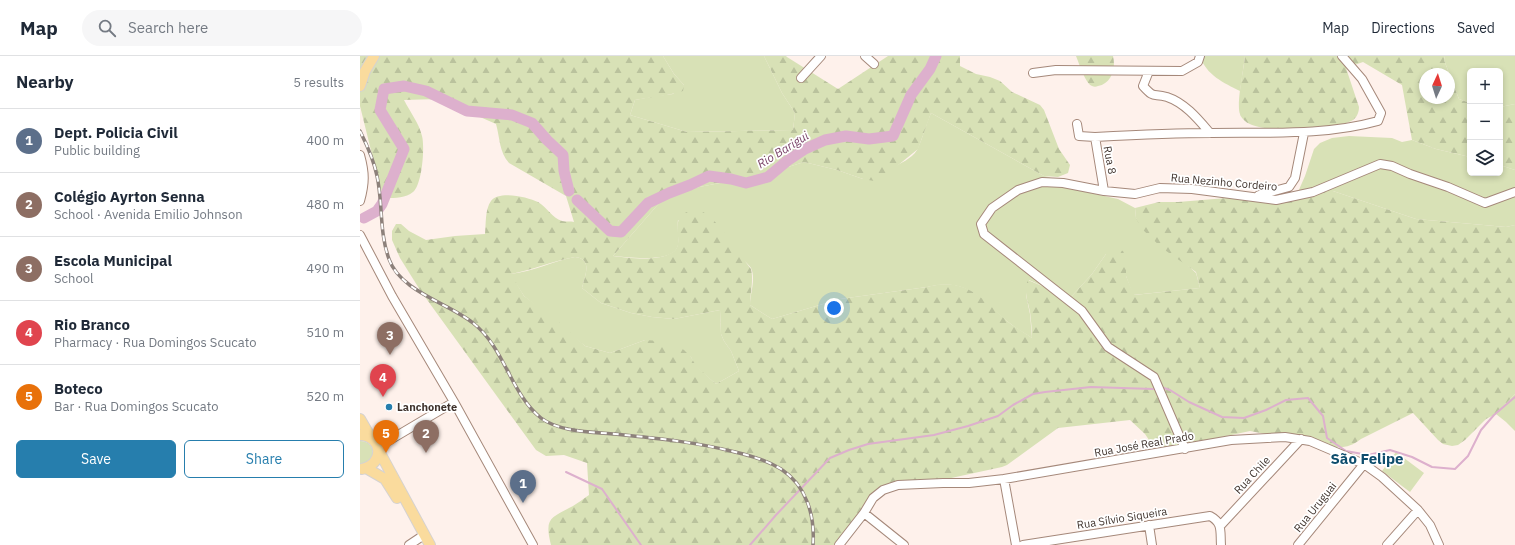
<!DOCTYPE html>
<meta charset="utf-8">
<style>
:root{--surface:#fff;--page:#f6f6f7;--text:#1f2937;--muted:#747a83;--line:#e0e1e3;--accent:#267ead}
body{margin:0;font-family:"IBM Plex Sans",sans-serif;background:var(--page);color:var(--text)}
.controls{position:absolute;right:12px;top:12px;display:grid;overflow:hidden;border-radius:6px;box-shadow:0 2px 6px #0003}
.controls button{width:36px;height:36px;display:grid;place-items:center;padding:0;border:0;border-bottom:1px solid var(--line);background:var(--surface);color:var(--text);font:20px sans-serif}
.compass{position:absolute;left:1059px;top:12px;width:36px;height:36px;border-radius:50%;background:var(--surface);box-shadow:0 2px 6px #0003;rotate:4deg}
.you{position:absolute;left:474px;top:252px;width:14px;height:14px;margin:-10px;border:3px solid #fff;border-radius:50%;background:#1a73e8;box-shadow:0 0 0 6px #1a73e833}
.badge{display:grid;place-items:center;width:26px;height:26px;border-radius:50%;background:var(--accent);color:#fff;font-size:13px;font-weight:700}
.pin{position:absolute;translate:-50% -33px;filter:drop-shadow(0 1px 2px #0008)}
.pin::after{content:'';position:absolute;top:21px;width:14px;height:12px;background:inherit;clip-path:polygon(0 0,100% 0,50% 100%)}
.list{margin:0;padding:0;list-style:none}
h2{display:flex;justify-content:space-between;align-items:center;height:52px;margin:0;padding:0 16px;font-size:17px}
h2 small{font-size:13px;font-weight:400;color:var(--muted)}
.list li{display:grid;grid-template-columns:26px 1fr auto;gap:12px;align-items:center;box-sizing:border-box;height:64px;padding:0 16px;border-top:1px solid var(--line)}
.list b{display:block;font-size:15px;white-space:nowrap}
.list p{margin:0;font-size:13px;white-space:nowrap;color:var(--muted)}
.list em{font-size:13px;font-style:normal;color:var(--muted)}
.actions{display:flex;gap:8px;padding:12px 16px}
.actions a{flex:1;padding:9px 0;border:1px solid var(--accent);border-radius:6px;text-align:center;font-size:14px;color:var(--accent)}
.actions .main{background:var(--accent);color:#fff}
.icon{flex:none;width:22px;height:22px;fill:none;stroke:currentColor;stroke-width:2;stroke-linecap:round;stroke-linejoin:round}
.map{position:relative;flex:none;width:1155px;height:489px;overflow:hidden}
header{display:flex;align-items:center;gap:24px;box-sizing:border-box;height:56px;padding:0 20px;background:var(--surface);border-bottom:1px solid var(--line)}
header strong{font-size:19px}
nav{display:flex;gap:22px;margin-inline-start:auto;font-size:14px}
.search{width:280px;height:36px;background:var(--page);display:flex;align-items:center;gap:10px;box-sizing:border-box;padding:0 14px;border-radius:22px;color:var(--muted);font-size:15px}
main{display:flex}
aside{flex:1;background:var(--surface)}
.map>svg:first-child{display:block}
.green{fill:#d8e1b6}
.forest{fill:url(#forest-firs);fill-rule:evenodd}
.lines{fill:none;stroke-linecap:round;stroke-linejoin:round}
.stream{stroke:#ddb0cd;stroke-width:2}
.river{stroke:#ddb0cd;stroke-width:11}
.minor-casing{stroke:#a5887a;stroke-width:10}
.major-casing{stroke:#d5d2d1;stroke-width:12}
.minor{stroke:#fff;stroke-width:8}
.major{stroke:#fadb9d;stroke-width:10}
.rail-casing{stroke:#8d817b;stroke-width:3.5}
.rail{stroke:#fff;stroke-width:2;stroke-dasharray:6;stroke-linecap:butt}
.poi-dot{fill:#267ead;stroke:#fff;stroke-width:1.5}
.labels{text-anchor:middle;stroke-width:3.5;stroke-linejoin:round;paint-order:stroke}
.street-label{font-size:11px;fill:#3f332d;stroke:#fff}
.poi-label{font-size:11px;font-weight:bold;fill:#3f332d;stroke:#fff;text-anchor:start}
.water-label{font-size:12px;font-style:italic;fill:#773f66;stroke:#fff}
.district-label{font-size:15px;font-weight:bold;fill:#0e4d6d;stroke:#fff}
</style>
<header>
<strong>Map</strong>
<div class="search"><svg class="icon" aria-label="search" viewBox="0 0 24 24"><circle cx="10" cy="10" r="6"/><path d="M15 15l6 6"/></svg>Search here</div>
<nav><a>Map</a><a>Directions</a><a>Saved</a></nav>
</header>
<main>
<aside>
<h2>Nearby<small>5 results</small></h2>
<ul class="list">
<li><span class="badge" style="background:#5c6f8a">1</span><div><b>Dept. Policia Civil</b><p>Public building</p></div><em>400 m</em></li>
<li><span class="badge" style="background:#8d6e63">2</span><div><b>Colégio Ayrton Senna</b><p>School · Avenida Emilio Johnson</p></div><em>480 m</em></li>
<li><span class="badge" style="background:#8d6e63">3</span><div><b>Escola Municipal</b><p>School</p></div><em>490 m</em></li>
<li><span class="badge" style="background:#e0444e">4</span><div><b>Rio Branco</b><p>Pharmacy · Rua Domingos Scucato</p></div><em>510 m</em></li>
<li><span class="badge" style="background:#e8710a">5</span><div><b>Boteco</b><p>Bar · Rua Domingos Scucato</p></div><em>520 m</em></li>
</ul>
<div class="actions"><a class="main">Save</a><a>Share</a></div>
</aside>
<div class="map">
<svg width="1155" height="489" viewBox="0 0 1155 489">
<defs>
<pattern id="forest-firs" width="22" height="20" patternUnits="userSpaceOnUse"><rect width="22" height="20" fill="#d8e1b6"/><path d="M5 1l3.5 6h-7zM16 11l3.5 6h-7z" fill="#bac29d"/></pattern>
</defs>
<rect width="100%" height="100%" fill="#fef1eb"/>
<path class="green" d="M303,0H404L422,37L435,57L433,74L327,76L270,59L275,44L296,40L313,38L324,29L314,18Z
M840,0H885L880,35C864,27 846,19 840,0Z
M1085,0H1155V48L1140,51V15H1110V47L1099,43L1084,4Z
M571,57L684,120L689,121L703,131L758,143L775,152L776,162L836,217L840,232L773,239L766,220V202L746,198L732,218L710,242L669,224L666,239L670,258L672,282C664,277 654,271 647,265C620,242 606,221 567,231L480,243L412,263L390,249C390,238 396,223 391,212C383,199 334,173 318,164C317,172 319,181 318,189C315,208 266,201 253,200L308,137L406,118L444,106L477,114L503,123C517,117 552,107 558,92C563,81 566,68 571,57Z
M989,80L1032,82L1042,86L1052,84L1076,93L1110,101V117H1140V109L1155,114V169L1146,171L1056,163L973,135L938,136L945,120L954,93L960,87L972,82Z
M215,201C233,203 225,219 222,232L241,247L271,257L292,261L314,263L360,254L361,278L364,285L371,295L379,315L356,328L335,310L331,301L285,284L250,297L225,290L164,240L150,218C173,216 193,205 215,201Z
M1155,338V375L1146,366L1136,358Z
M0,385C17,385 17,407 0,408Z
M1036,396L1064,417L1050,436L1022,415Z"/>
<path class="forest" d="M0,0H303L314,18L324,29L323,35C308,40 291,41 275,44L270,59L327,76L433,74L435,57L422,37L404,0H426L427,1L478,33L528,0H600V10L616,18L630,21L640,25L652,36L680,49L684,54L699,93L710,109L708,117L698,121L684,120L571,57L558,93L521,123L514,125L503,123L477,114L444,106L406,118L308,137L253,200C270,202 298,206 313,196C326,188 308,163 327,156C332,154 336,153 341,155C358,162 379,198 391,213C394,225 390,237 390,249L412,263L480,243L567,231C605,221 621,241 647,265C654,271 664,276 672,282C672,274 671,264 670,256C668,245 663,235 668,224L710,242L732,218L746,198L756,192L763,195L766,202V220L774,239L840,232L836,216L802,192L781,172L776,162L775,152L799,146H818L963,134L973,135L1056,163L1146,171L1155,169V338L1136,358L1126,363L1105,384L1098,389L1092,390L1083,388L1078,384L1053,357L1001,383C992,390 985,392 973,391L890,375L820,390L799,392L791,387L785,378L770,364L698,372L647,409L642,411L522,437L474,489H191C184,461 191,462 213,450C218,447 223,443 229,439L227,407L204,399L186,400L176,394L60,234L40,202L32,184V175L36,168H41L49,175L66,184L95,180L125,178C126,168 125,153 131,145C139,134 168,141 178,146C187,151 192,162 202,165C206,166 211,165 214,166L206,140L149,107C139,96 140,82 136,68L79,43L44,44C50,56 59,67 62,80C65,91 62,129 53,136C46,142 35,142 27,142L21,135L0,50ZM215,201C233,203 225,219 222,232L241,247L271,257L292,261L314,263L360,254L361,278L364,285L371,295L379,315L356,328L336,310L331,301L324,294L317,290L300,285L285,284L250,297L225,290L198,265L164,240L151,218C172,214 193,205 215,201Z
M716,0H753C756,12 752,27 738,30C736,31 734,31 732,30C725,27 719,7 716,0Z
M885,0H1085L1084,4L1099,43L1110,47V101L1076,93L1052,84L1042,29L1003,6L986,12L999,51C999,56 997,61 993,64C978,74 899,79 885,65C883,63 880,60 880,58C876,48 884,12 885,0ZM1065,18H1089V42H1065Z
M1155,48V114L1140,109V51Z"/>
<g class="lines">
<path class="stream" d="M801,331L810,334L829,346L862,361L884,362L906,354L926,344L948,342L963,360L967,382L986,395L1008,399L1030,394L1052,401L1072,411L1095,413L1108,400L1121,374L1134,359L1155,341
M206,416L242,433L281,489
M390,489L416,459L470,402L489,394L508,388L574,379L608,370L638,360L653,349L673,338L685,336L731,331L793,333"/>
<path class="river" d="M217,144L250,175L261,176L288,147L309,137L330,129L349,120L371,123L386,127L408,121L427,105L445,93L465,84L486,80L509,83L533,80L551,39L570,13L576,0
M4,162L17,155L22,148L44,93L20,54L24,33L44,30L66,35L107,55L152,59L172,67L187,84L203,99L204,115L209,135"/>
<g class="minor-casing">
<path id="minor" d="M505,0L514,8
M789,15L783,30C795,43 792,37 807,41C825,47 838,63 850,77
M673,17L696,14L822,15L838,6L840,0
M441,22L461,0
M717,68L719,80L735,81C773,79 812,77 851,77C907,76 964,80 1018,65L1021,57L1002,23L982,0
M735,81L744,135
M0,99C5,117 5,127 0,145
M899,139L929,131L935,122L944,77
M0,179L32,240L94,346L173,489
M18,391L94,346
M825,393L794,321L748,291L722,255L624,178L621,168L632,152L658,134L682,126L703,127L744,135L775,138L800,132L832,133L916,144L953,136L1020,108L1032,110L1050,118L1088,131L1125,147L1155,136
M644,423L656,489
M504,457L544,489
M789,469L792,489
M860,470L941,383
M49,489L64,479
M479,489L504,457L513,442L523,434L538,429L583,427H609L644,423L871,384L925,381L950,385L1004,408L1022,421L1058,454L1070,469L1079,489
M663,489L850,460C863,467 860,475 861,489
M938,489L1004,408
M1027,489L1058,454"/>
</g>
<g class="major-casing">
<path id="major" d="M0,30L5,15L14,0
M0,363L11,382
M0,379C23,380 25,408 2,413
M19,395L70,489
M6,412L25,423L37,442"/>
</g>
<use href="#minor" class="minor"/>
<use href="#major" class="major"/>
<g class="rail-casing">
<path id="rail" d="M0,75C7,89 14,105 17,120C23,147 19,176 29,203C40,235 88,247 113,267C145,292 150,337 181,362C199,376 233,376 255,378C295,382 336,386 375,396C391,400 406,404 421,413C447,430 455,460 453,489"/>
</g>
<use href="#rail" class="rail"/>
</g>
<circle class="poi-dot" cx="29" cy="351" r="4"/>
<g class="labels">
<g class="street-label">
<text transform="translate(750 104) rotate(80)" y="4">Rua 8</text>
<text transform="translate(864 126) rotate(5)" y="4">Rua Nezinho Cordeiro</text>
<text transform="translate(784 388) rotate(-10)" y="4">Rua José Real Prado</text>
<text transform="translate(892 419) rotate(-47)" y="4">Rua Chile</text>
<text transform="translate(955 451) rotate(-51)" y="4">Rua Uruguai</text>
<text transform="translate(762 462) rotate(-9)" y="4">Rua Sílvio Siqueira</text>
</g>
<g class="poi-label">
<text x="37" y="355">Lanchonete</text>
</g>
<g class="water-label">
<text transform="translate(423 94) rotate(-32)" y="4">Rio Barigui</text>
</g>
<g class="district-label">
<text x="1007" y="408">São Felipe</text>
</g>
</g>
</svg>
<div class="controls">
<button>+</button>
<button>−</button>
<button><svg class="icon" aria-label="layers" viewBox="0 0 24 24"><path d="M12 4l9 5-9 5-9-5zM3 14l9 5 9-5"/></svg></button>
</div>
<svg class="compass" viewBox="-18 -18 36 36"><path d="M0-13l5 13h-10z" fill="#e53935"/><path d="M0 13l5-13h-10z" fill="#747a83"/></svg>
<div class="you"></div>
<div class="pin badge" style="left:163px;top:447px;background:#5c6f8a">1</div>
<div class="pin badge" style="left:66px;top:397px;background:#8d6e63">2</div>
<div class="pin badge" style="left:30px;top:299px;background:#8d6e63">3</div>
<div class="pin badge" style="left:23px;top:341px;background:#e0444e">4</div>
<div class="pin badge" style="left:26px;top:397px;background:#e8710a">5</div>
</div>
</main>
